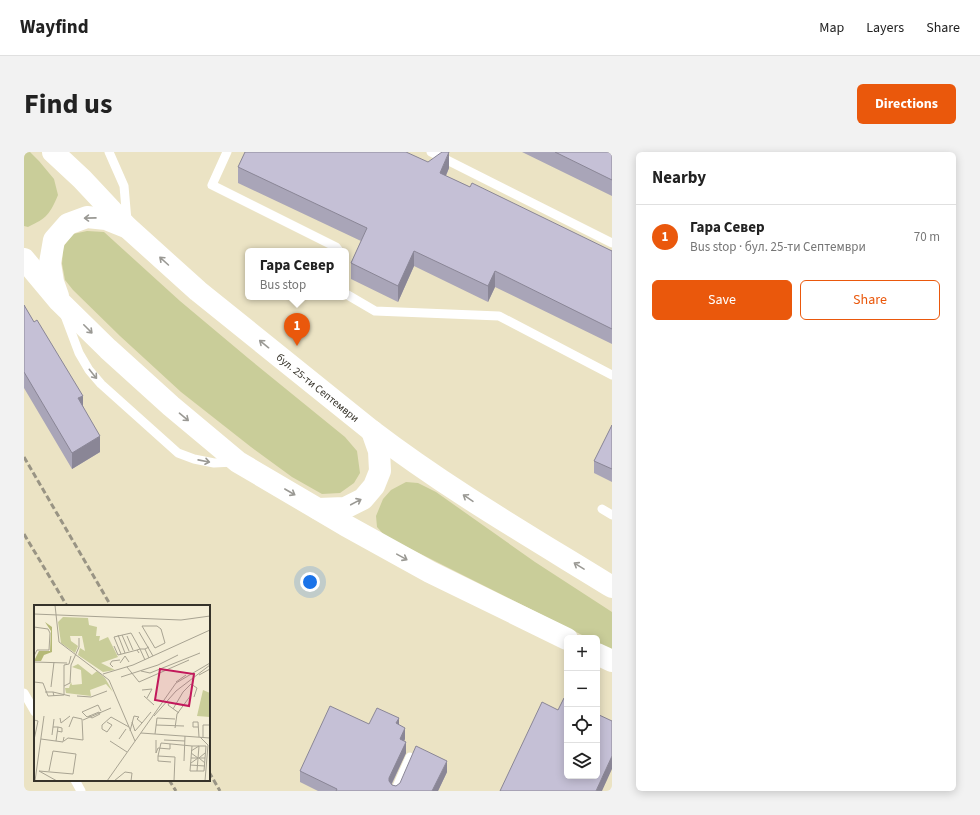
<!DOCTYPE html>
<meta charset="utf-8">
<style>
:root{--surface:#fff;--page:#f2f2f2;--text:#222;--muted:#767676;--line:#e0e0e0;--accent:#ea580c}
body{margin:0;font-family:"Source Sans 3",sans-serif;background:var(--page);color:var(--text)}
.controls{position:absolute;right:12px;bottom:12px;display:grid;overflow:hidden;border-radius:6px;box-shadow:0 2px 10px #0003}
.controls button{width:36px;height:36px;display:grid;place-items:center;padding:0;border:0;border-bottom:1px solid var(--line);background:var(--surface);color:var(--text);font:20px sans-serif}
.you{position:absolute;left:286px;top:430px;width:14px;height:14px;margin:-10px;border:3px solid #fff;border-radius:50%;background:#1a73e8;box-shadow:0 0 0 6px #1a73e833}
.badge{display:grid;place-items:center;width:26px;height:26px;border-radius:50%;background:var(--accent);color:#fff;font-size:13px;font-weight:700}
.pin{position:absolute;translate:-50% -33px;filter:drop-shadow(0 1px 2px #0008)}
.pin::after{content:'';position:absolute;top:21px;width:14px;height:12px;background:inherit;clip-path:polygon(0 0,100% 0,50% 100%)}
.popup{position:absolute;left:221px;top:96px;width:104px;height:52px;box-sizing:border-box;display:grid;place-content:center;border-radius:6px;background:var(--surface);filter:drop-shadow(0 1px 3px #0005);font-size:13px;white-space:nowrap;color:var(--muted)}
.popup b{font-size:15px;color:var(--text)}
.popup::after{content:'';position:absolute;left:50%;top:100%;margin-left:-8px;border:8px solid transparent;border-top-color:var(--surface)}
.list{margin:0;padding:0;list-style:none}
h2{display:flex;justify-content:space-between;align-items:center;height:52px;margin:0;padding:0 16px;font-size:17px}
h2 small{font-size:13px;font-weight:400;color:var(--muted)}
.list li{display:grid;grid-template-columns:26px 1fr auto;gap:12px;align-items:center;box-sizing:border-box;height:64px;padding:0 16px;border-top:1px solid var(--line)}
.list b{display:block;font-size:15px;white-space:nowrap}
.list p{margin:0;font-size:13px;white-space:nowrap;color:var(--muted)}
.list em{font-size:13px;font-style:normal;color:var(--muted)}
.actions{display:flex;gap:8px;padding:12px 16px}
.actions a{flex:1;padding:9px 0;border:1px solid var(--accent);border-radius:6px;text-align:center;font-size:14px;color:var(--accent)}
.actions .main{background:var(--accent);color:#fff}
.icon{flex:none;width:22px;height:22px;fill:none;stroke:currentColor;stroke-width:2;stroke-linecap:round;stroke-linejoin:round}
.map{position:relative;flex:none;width:588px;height:639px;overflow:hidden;border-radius:6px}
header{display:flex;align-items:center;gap:24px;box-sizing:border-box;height:56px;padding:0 20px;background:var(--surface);border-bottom:1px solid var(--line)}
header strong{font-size:19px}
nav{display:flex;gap:22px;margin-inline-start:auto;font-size:14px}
.intro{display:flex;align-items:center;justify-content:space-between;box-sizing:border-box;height:96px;padding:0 24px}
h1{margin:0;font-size:28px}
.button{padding:10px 18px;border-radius:6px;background:var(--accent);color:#fff;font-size:14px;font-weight:700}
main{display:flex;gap:24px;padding:0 24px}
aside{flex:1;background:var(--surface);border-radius:6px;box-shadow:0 2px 10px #0003}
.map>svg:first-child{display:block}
.built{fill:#ebe3c4;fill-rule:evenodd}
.green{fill:#c9cd99}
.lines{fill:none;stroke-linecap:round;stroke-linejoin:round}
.service{stroke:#fff;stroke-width:9}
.secondary{stroke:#fff;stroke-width:22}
.rail{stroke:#999484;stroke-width:3;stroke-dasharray:6 3;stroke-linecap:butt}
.wall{fill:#a9a5b8}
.shaded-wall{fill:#8a8696}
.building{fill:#c5c0d6;stroke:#8a8696}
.oneway{stroke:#9a9994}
.labels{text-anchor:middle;stroke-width:4;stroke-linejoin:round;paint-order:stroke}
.street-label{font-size:11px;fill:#36332a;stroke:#f4eed7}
.inset-road{fill:none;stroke:#a8a392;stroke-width:1}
.view{fill:#c2185b;fill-opacity:0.15;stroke:#c2185b;stroke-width:2}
.inset-edge{fill:none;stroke:#36332a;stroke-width:2}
</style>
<header>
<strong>Wayfind</strong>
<nav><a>Map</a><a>Layers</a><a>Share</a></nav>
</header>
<div class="intro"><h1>Find us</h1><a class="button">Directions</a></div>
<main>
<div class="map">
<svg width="588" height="639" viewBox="0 0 588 639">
<rect width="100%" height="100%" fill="#f4eed7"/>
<path class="built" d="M0,0H588V639H0ZM224,99H322V145H224ZM11,454H185V628H11ZM543,486H573V624H543Z"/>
<path class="green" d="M0,0H6L15,9L30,27L34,43C26,62 23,66 4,75L0,74Z
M63,79L80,80L156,149L224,206L321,285L333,299L336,321L330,331L316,341L298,342L268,325L227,295L157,240L96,184L49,138L41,128L38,112L39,95L49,82Z
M382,330L394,331L412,340L511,410L588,460V498L573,491V486H564L361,384L353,375L352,364L359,347L367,338Z"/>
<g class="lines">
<path class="service" d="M85,0L100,34L103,69
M203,0L188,33L312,95L315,99
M407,0L588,91
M322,142L351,159L475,164L588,223
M40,161L55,201L65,218L77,232L154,301L170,307L190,311L210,310
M578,357L588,363
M0,541L11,560
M51,628L57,639
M371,639L386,605"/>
<g class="secondary">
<path id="s1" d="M29,0L58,27L103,75L174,139L348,279C424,337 507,385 588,435"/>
<path d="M0,107L35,149L84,197L147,254L214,310L321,373L406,420L543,487"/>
<path d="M34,144L29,130L26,111L30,88L44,72L63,65L82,67L102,75"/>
<path d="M294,357L321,356L339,347L350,334L356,319L355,299L348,279"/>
<path d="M573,502L588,509"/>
</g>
<path class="rail" d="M0,305L87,454
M0,382L43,454
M185,620L196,639
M145,628L152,639"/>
</g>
<path class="wall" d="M498,0H588V44Z
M404,10L425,16L422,24L588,99V192L471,135L464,150L390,114L374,150L327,127V111L337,89L214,31V15Z
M0,153L59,254L76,300L48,317L0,236Z
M588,273V330L570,321V309Z
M345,572L375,573L381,587L380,589L382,601L368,632V633L372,634L423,620L414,639H294L276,630V619Z"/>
<path class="shaded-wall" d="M425,0V16L416,37V21Z
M390,99V114L374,150V134Z
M471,119V135L464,150V134Z
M59,244V260L54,246Z
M76,284V300L48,317V301Z
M375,566V577L372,571Z
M381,576V587L376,598V587Z
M382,590V601L365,637V626Z
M588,604V617L578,639H572Z
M423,609V620L414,639H408Z"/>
<path class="building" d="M221,0H382L404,10L418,0H425L416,21L446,35L448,31L588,99V177L471,119L464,134L390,99L374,134L327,111L343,76L214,15Z
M531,0H588V28Z
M0,153L10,170L13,168L59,244L54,246L76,284L48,301L0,220Z
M588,273V317L570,309Z
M540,546L543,548V624H573V562L588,569V604L572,639H476L518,550L534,558Z
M306,554L345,572L353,556L375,566L372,571L381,576L376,587L382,590L365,626V629L368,633L372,634L376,631L392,594L423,609L408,639H312L313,637L276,619Z"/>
<defs><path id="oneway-shaft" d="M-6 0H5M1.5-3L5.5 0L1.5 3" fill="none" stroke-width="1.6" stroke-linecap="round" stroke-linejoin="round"/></defs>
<g class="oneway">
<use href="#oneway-shaft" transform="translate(66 66) rotate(179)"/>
<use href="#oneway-shaft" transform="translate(140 109) rotate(-138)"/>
<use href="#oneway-shaft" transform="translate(64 177) rotate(45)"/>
<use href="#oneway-shaft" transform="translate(240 192) rotate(-141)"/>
<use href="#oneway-shaft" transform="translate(69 222) rotate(51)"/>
<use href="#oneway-shaft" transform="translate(160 265) rotate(40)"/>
<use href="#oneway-shaft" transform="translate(180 309) rotate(11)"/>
<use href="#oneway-shaft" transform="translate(266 340) rotate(30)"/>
<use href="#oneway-shaft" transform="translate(444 346) rotate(-146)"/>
<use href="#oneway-shaft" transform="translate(332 350) rotate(-28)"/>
<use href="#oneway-shaft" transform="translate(378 405) rotate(29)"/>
<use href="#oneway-shaft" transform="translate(555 414) rotate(-148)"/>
</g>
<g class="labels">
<g class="street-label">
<text dy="4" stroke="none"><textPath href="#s1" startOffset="355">бул. 25-ти Септември</textPath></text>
</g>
</g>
<g transform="translate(10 453)">
<rect width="176" height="176" fill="#f4eed7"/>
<path d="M29,12L54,13L55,20L63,22L62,31H66L65,36L74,32L84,52L67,58L81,65L69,67L44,50L46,43L51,46L48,31H36L37,36L44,41L41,48L27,38L24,17ZM44,59L58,70L63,66L71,73L79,87L72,79L56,85L57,91L32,88L31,83H35L37,77L38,80L48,79L47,65L38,62ZM169,85L176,88V112L163,111Z" fill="#c9cd99"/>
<path d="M11,17L18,22V47L10,50L7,56H0L5,46H16L17,26Z" fill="#b5b977"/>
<path class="inset-road" d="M21,0L25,37L75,75L101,136M0,9L147,15L176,11M108,21H123L127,24L131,38L121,43ZM0,22L14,24L16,28L15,45H3L0,51M105,27L119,51M84,30L91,48M88,30L95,46M93,31L99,45M80,41L84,50L103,45M115,42L111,44L115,53M87,49L80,32L97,28L106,44L103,45L105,48M111,55L106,44H111M0,57L33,58M86,58L91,51L95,57M79,62L76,59L78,56L86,55M93,62L105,77L155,55M107,66L116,68L166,48M69,69L99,60L176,25M165,70L176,64M87,72L124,60L144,50M0,77L9,78L14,91L30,90V60L35,59L37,51M142,77L152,70M30,81L36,78L37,60L45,42V33M17,82L20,57M108,85L118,84L113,93M11,87H19L20,91M19,87L36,91M43,91L57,92L73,86M110,91L120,100M136,97L134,100L145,108M139,104L149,87L157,79L163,83L160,92M65,107L53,112L48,107L64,100L67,106M55,111L58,113L66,109L65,107M120,111L142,86L176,60M26,113L27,118L36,111M0,115L4,116L0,135M49,115L77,103M73,117L78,120L73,127L68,124V120L77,112L95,122M98,117L101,126L108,118M122,120L150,121M19,122H24L22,136M164,122H159V117H164L165,132M141,123L143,109L157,90M23,126L28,127V123L24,122M96,126L100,111L105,112L103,114L108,118L117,107M107,128L176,133M121,129L123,113L141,114M18,130L20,114M166,132L174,140L171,176M169,133V120H176M7,134L29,137L30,132M85,134L92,124M130,135L151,136M30,136L34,133L49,135L48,114L39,112L35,122M76,136L93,147M158,141H172L170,166H156ZM157,146L165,141L163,166M122,148L124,143L136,144V139M122,148V135M124,151V156L137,157M157,153H171M150,156L151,131M157,158L164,153L157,148M171,158L165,153L171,148M156,160L171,161M5,166L39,169L42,149L19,146L15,166M5,166L23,176M1,176L10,111M73,176L142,78L176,58M80,176L91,167L98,168L97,176M140,176L141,152L124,151L127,138L158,141"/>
<path class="view" d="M126,64L160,69L155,101L121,95Z"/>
<rect width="176" height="176" class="inset-edge"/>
</g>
</svg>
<div class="controls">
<button>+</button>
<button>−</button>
<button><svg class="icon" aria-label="locate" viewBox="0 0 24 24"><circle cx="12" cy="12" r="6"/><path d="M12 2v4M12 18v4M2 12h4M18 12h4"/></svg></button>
<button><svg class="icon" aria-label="layers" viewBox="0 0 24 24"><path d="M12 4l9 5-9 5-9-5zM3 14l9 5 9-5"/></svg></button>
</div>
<div class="you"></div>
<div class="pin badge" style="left:273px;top:194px">1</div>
<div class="popup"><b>Гара Север</b>Bus stop</div>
</div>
<aside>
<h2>Nearby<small></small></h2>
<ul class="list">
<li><span class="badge">1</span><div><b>Гара Север</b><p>Bus stop · бул. 25-ти Септември</p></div><em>70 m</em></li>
</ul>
<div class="actions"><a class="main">Save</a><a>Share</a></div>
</aside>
</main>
